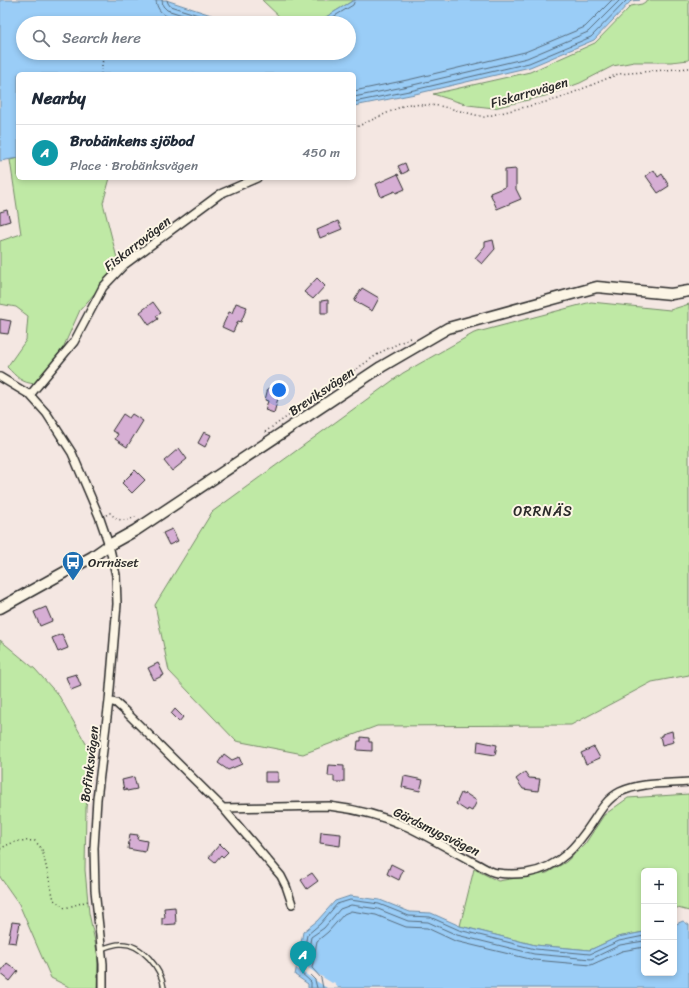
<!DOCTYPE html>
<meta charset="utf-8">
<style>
:root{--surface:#fff;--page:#f6f6f7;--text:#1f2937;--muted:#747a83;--line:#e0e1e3;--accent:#1f6fb2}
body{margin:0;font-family:Sriracha,sans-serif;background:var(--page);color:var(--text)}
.controls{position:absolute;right:12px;bottom:12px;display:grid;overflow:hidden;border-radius:6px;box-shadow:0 2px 6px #0003}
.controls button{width:36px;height:36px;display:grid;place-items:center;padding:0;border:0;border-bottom:1px solid var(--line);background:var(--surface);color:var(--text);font:20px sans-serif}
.you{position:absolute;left:279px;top:390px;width:14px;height:14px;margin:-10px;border:3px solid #fff;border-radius:50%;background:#1a73e8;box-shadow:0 0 0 6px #1a73e833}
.badge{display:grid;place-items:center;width:26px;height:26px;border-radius:50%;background:var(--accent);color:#fff;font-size:13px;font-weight:700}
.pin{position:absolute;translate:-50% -33px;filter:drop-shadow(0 1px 2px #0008)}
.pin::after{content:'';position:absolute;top:21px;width:14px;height:12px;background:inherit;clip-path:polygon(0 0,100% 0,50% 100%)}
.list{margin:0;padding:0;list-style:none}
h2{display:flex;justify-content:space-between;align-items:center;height:52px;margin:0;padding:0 16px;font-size:17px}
h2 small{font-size:13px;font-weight:400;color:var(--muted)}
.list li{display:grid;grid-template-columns:26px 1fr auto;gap:12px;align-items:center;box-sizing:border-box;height:56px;padding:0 16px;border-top:1px solid var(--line)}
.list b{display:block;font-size:15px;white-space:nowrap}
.list p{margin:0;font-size:13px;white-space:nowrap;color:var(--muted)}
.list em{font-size:13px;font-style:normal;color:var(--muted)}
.icon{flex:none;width:22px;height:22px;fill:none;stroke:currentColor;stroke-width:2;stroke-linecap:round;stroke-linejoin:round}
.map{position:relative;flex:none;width:689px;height:988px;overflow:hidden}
.search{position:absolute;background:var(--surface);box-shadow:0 2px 6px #0003;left:16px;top:16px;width:340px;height:44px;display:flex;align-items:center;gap:10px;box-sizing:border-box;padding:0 14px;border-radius:22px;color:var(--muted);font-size:15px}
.panel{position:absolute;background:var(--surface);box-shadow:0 2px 6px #0003;left:16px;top:72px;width:340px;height:108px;border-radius:6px}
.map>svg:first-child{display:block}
.green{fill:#bfe9a5;stroke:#758a68}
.water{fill:#9acdf7;stroke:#6e8ca5}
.pier{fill:#f4e7e2}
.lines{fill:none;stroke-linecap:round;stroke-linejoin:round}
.shore{stroke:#576c7d;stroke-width:1}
.building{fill:#d6aed4;stroke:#2b2b2b}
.service-casing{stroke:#2b2b2b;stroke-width:6}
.minor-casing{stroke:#2b2b2b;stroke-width:10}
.secondary-casing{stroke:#2b2b2b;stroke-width:13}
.path{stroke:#2b2b2b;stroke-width:1.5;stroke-dasharray:1 3;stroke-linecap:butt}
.service{stroke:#fcf5e5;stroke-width:3.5}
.minor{stroke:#fcf5e5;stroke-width:7}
.secondary{stroke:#fcf5e5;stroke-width:10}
.labels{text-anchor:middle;stroke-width:4;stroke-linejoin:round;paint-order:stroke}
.street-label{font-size:13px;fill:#2b2b2b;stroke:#fcf5e5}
.poi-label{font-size:13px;fill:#2b2b2b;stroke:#fcf5e5;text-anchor:start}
.neighbourhood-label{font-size:14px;letter-spacing:1px;fill:#2b2b2b;stroke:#fcf5e5}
</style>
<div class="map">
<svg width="689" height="988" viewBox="0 0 689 988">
<rect width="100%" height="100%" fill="#f4e7e2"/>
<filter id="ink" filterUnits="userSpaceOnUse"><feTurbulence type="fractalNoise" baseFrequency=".025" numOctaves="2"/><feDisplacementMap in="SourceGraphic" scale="8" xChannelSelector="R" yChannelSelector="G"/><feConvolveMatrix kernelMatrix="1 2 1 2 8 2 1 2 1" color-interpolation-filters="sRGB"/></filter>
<g filter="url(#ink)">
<path class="green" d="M262,0H354L316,23L283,20Z
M648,0H689V60L671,62H634L613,66L580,83L545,96L494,108L468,105L433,94L530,72L595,43L631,6L642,4Z
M18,158V178H110L103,203L119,266L80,310L63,348L36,384C21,383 17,377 7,367L26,340L28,316L16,307L0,304V241L21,234L10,160Z
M591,302L670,310L689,304V675L652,682L571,725L377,726L303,754L236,741L169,671L155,605L212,512L403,373L474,333Z
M0,640L35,669L59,696L93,756L86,808L85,870L89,913L98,956L97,988H71L51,978L19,904L0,877Z
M689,794V911L674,907V871H644V932L618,937L590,950L535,945L460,926L474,869L498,881L547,873L566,862L585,844L604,815L628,798Z"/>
<path class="water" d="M0,0H166L235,23H23V53H349V23H266H316L354,0H640L631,1L594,40L530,67L415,94L354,106V74H18V158L0,161Z
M350,896L380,900L410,912L431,913L460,926L535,945L590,950L618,937L644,932V973H674V925L683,921L689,925V988H308V984L295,975L303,932L317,921L335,901Z"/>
<path class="pier" d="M297,961L332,983L334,982L338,988H327L296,968Z"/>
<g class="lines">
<path class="shore" d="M156,0C157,17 174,19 187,23
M162,0L163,6L167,10L207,23
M167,0L168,3L170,6L223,23
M323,23L353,5L355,0
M354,91L412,79L525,52L585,27L612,0
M354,97L413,85L527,58L588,32L620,0
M354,102L414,90L529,63L591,37L627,0
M311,988V982L300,972L307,935L320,924L337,904L350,900L379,904L409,916L430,917L459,930L535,949L590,954L619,941L644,936
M317,988L315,980L305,970L311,937L324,928L340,909L351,905L378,909L408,921L428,922L457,935L534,954L591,959L620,945L644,941
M323,988L321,978L312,968L317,941L328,932L344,914L351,911L376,915L406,927L427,928L455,941L534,960L591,965L622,951L644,947"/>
</g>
<path class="building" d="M405,163L408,171L402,174L398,166Z
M516,169V189L521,199L497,209L490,193L505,187V170Z
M654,170L658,177L662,174L669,186L658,193L646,176Z
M398,174L405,189L396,193L395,191L381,197L376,184Z
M7,210L10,221L0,224V212Z
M338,221L342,229L320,238L317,230Z
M493,240L495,249L482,264L475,258L485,246V242Z
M317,278L325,286L313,299L304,292Z
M362,288L379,298L372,311L354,301Z
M328,300V313H321V301Z
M153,302L161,313L156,316L158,319L149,325L140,312Z
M236,303L247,307L241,322L238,321L233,332L222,327L229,312L232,313Z
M0,319L11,321L8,334L0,333Z
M268,388L280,391L274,413L265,410L268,401L265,400Z
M123,414L129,418L132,414L143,421L127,447L115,439L118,434L112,431Z
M204,432L211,435L205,447L198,443Z
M179,448L187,459L172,471L164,461Z
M135,470L145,480L132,493L122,483Z
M172,529L178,541L169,545L163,533Z
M46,607L52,621L40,626L34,612Z
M62,634L68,648L58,652L52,638Z
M158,663L164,675L154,680L148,668Z
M76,674L81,686L71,690L66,677Z
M175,709L183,717L179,722L171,714Z
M672,731L674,742L662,745L660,736H662V734Z
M361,737L369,738V742H372V751L357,750L358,741H361Z
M478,741L497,745L495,755L477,752Z
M594,747L600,758L586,764L581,753Z
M224,754L232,760L239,757L242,764L228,770L218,763Z
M329,765L344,766V782H334V776H328Z
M265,772H278V782H265Z
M525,772L529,778L540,779L538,791L523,789L516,779Z
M404,776L423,780L420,791L402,787Z
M134,777L137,789L127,791L126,789L124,790L122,780Z
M461,793L464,795L465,793L477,801L472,811L468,809L467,811L456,804Z
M321,832L341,834L340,846L320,843Z
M130,834L138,835L137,839L147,841L145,852L128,849Z
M220,844L228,852L223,857L221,855L215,862L209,857Z
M391,864L403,870L399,880L387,874Z
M312,873L318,881L307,889L301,880Z
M175,907L176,924L162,925V918H165L164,908Z
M12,922L20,923L16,943L8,942Z
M7,963L18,971L10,981L0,973Z"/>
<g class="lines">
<g class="service-casing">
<path id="service" d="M101,949C107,947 114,944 120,944C142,943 161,968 164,988"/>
</g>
<g class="minor-casing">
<path id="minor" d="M0,377L30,395L47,414L72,453L99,516L109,545L116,575L117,604L109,701L97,799L94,848L95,890L103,964V988
M30,395L74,342L103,287L124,265L220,194L257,178
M109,701L116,703L125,711L223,808L329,806C355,809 383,816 408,827C431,838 454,852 477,864C483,867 490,872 497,873C505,874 518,874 527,873C559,868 577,846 594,820C601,809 608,798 620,792C641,782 667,784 689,782
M223,808L281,876L286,886L292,904"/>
</g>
<g class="secondary-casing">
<path id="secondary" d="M0,608L92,557L109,545L136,530L381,367L448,328L597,287L671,294L689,291"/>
</g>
<path class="path" d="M101,74L103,58
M354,128L407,104L440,106L484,117L558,99L618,74L689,68
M265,432L381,352L412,337
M106,515L110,513C120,523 126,521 138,516
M0,849C13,841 20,840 35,841L42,849L54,900L65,908L88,901"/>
<use href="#service" class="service"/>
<use href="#minor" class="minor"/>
<use href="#secondary" class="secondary"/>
</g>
</g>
<defs>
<g id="bus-pin" transform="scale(1.15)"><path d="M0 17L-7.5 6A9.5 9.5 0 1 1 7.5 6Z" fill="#1f6fb2" stroke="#fcf5e5"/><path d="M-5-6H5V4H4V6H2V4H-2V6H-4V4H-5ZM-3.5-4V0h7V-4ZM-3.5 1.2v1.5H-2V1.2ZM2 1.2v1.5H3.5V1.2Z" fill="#fff"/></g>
</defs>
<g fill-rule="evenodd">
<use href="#bus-pin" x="73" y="562"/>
</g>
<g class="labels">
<g class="street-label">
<text transform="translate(529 92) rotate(-16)" y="5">Fiskarrovägen</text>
<text transform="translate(137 243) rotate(-38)" y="5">Fiskarrovägen</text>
<text transform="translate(321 391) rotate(-34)" y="5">Breviksvägen</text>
<text transform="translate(89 764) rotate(-83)" y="5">Bofinksvägen</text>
<text transform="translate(437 831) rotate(26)" y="5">Gärdsmygsvägen</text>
</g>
<g class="poi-label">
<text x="88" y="567">Orrnäset</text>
</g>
<g class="neighbourhood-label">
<text x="543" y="516">ORRNÄS</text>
</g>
</g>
</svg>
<div class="controls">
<button>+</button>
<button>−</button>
<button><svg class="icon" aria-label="layers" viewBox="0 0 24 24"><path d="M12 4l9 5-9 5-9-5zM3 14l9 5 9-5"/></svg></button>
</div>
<div class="you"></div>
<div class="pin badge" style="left:303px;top:974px;background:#0f9aa8">A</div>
<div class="search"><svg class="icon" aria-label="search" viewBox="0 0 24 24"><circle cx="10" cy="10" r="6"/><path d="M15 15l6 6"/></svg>Search here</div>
<section class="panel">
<h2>Nearby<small></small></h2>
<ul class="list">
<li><span class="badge" style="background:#0f9aa8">A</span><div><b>Brobänkens sjöbod</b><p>Place · Brobänksvägen</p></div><em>450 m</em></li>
</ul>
</section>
</div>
